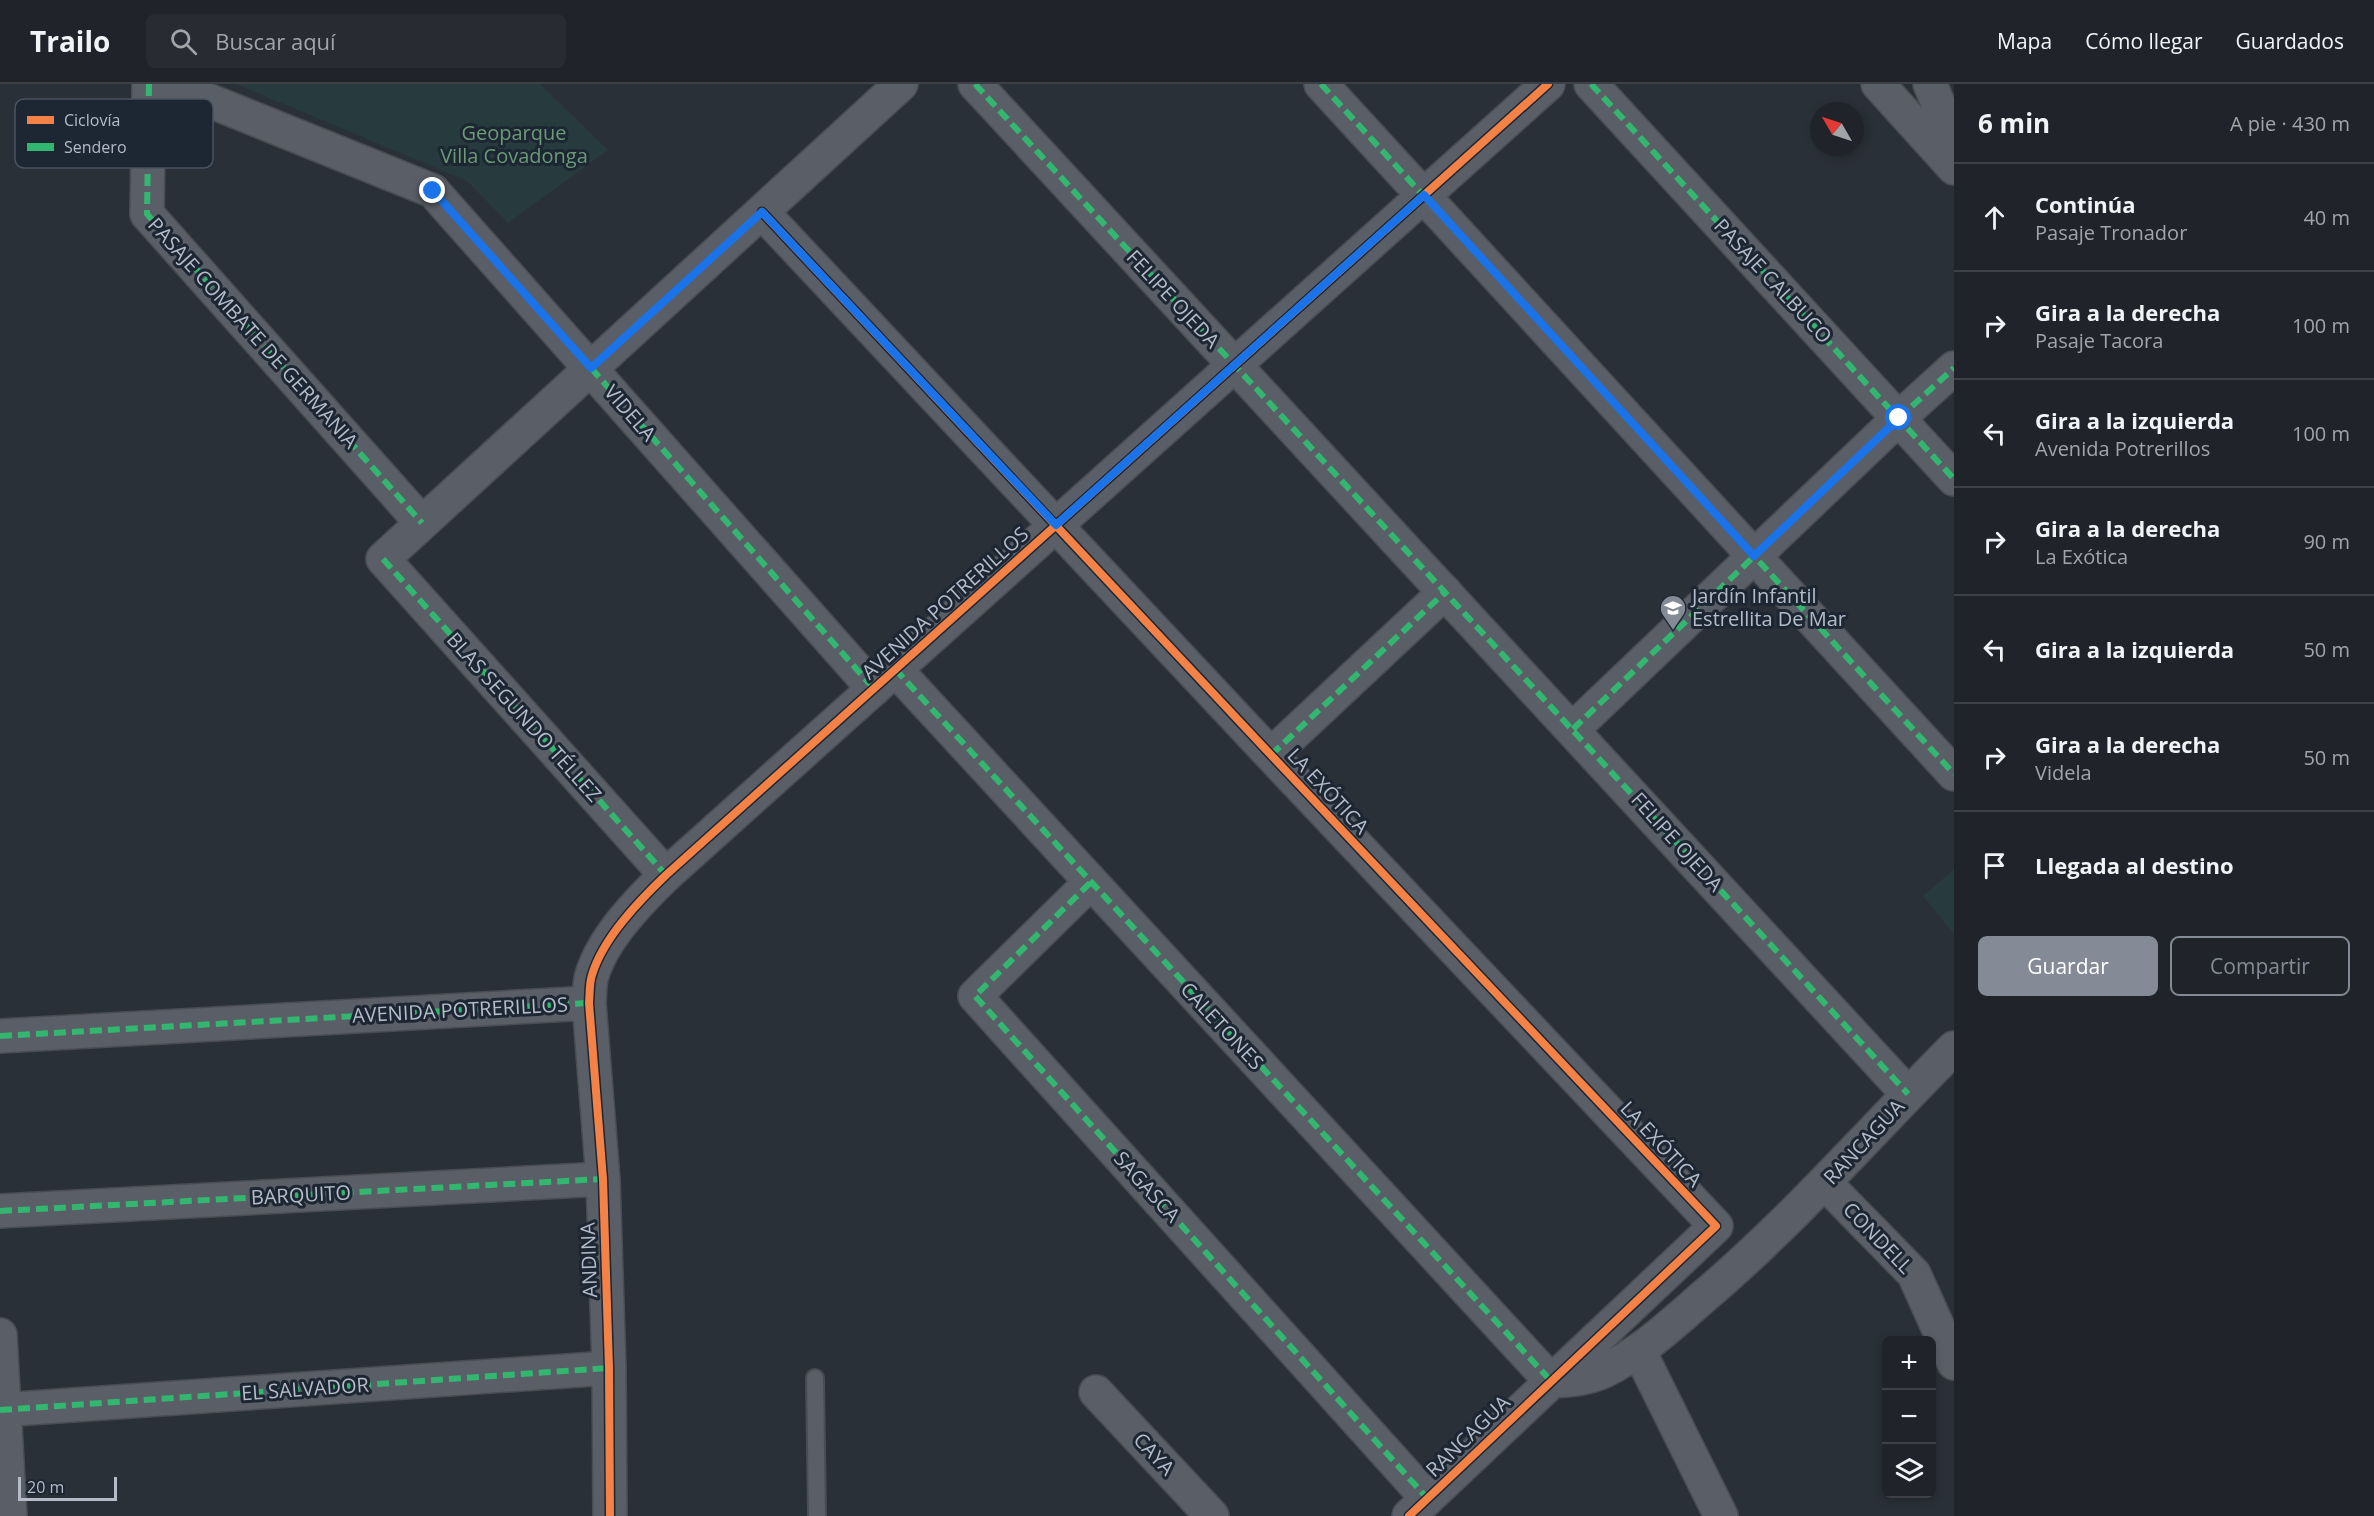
<!DOCTYPE html>
<html lang="es">
<meta charset="utf-8">
<style>
:root{--surface:#20242a;--page:#282c32;--text:#f1f3f6;--muted:#a2a4a8;--line:#3d4147;--accent:#848b96}
body{margin:0;font-family:"Open Sans",sans-serif;background:var(--page);color:var(--text)}
.controls{position:absolute;right:18px;bottom:18px;display:grid;overflow:hidden;border-radius:9px;box-shadow:0 3px 9px #0003}
.controls button{width:54px;height:54px;display:grid;place-items:center;padding:0;border:0;border-bottom:2px solid var(--line);background:var(--surface);color:var(--text);font:30px sans-serif}
.compass{position:absolute;left:1810px;top:18px;width:54px;height:54px;border-radius:50%;background:var(--surface);box-shadow:0 3px 9px #0003;rotate:309deg}
.scale{position:absolute;left:18px;bottom:15px;width:99px;box-sizing:border-box;padding-left:6px;border:3px solid #b4bcc9;border-top:0;font-size:16px;line-height:21px;white-space:nowrap;color:#b4bcc9;-webkit-text-stroke:4px #1d2633;paint-order:stroke}
.stop{position:absolute;width:18px;height:18px;margin:-14px;border:4px solid #1a73e8;border-radius:50%;background:#fff}
.stop.end{background:#1a73e8;border-color:#fff;box-shadow:0 2px 6px #0008}
.list{margin:0;padding:0;list-style:none}
h2{display:flex;justify-content:space-between;align-items:center;height:78px;margin:0;padding:0 24px;font-size:26px}
h2 small{font-size:20px;font-weight:400;color:var(--muted)}
.list li{display:grid;grid-template-columns:39px 1fr auto;gap:18px;align-items:center;box-sizing:border-box;height:108px;padding:0 24px;border-top:2px solid var(--line)}
.list b{display:block;font-size:22px;white-space:nowrap}
.list p{margin:0;font-size:20px;white-space:nowrap;color:var(--muted)}
.list em{font-size:20px;font-style:normal;color:var(--muted)}
.actions{display:flex;gap:12px;padding:18px 24px}
.actions a{flex:1;padding:14px 0;border:2px solid var(--accent);border-radius:9px;text-align:center;font-size:21px;color:var(--accent)}
.actions .main{background:var(--accent);color:#fff}
.icon{flex:none;width:33px;height:33px;fill:none;stroke:currentColor;stroke-width:2;stroke-linecap:round;stroke-linejoin:round}
.map{position:relative;flex:none;width:1954px;height:1432px;overflow:hidden}
header{display:flex;align-items:center;gap:36px;box-sizing:border-box;height:84px;padding:0 30px;background:var(--surface);border-bottom:2px solid var(--line)}
header strong{font-size:28px}
nav{display:flex;gap:33px;margin-inline-start:auto;font-size:21px}
.search{width:420px;height:54px;background:var(--page);display:flex;align-items:center;gap:15px;box-sizing:border-box;padding:0 21px;border-radius:9px;color:var(--muted);font-size:22px}
main{display:flex}
aside{flex:1;background:var(--surface)}
.map>svg:first-child{display:block}
.green{fill:#273a3e}
.lines{fill:none;stroke-linecap:round;stroke-linejoin:round}
.service-casing{stroke:#484c53;stroke-width:20}
.minor-casing{stroke:#484c53;stroke-width:36}
.service{stroke:#5a5e66;stroke-width:16}
.minor{stroke:#5a5e66;stroke-width:33}
.quiet{stroke:#33b770;stroke-width:6;stroke-dasharray:12 6;stroke-linecap:butt}
.cycleway-casing{stroke:#1d2633;stroke-width:11}
.cycleway{stroke:#f48246;stroke-width:8}
.route{stroke:#1a73e8;stroke-width:8}
.labels{text-anchor:middle;stroke-width:6;stroke-linejoin:round;paint-order:stroke}
.park-label{font-size:20px;fill:#6b9a76;stroke:#1d2633}
.street-label{font-size:20px;fill:#b4bcc9;stroke:#1d2633}
.poi-label{font-size:20px;fill:#b4bcc9;stroke:#1d2633;text-anchor:start}
.key{fill:#1d2633;stroke:#4a5360;stroke-width:1.5}
.key-label{font-size:16px;fill:#b4bcc9}
</style>
<header>
<strong>Trailo</strong>
<div class="search"><svg class="icon" aria-label="search" viewBox="0 0 24 24"><circle cx="10" cy="10" r="6"/><path d="M15 15l6 6"/></svg>Buscar aquí</div>
<nav><a>Mapa</a><a>Cómo llegar</a><a>Guardados</a></nav>
</header>
<main>
<div class="map">
<svg width="1954" height="1432" viewBox="0 0 1954 1432">
<rect width="100%" height="100%" fill="#2a3038"/>
<path class="green" d="M236,0H540L608,66L508,139L467,97Z
M1954,785V850L1923,812Z"/>
<g class="lines">
<g class="service-casing">
<path id="service" d="M815,1294L817,1432"/>
</g>
<g class="minor-casing">
<path id="minor" d="M149,0L147,130L422,439
M168,0L433,107L874,605
M975,0C1285,337 1598,672 1908,1010
M1321,0L1954,690
M1591,0L1954,395
M1878,0L1954,84
M1930,0L1954,57
M762,128L1271,671L1716,1142L1409,1432
M895,585L1551,1297
M1573,645L1899,334L1954,284
M1271,671L1445,508
M666,791L383,475L901,0
M1090,799L975,912L1427,1414
M0,952L589,919
M1825,1099L1914,1190L1954,1279
M0,1127L603,1095
M0,1251L10,1432
M1639,1267L1721,1432
M1551,1297C1569,1296 1587,1295 1604,1287C1641,1269 1671,1241 1702,1214C1793,1137 1870,1048 1954,964
M1096,1308L1212,1432
M0,1326L609,1284
M610,1432L609,1284L603,1095L589,919C590,910 589,900 592,891C603,854 639,817 666,791L1548,0"/>
</g>
<use href="#service" class="service"/>
<use href="#minor" class="minor"/>
<path class="quiet" d="M149,0L147,130L422,439
M975,0C1285,337 1598,672 1908,1010
M1321,0L1954,690
M1591,0L1954,395
M591,284L874,605
M383,475L666,791
M895,585L1551,1297L1554,1294
M1573,645L1899,334L1954,284
M1271,671L1445,508
M1090,799L975,912L1427,1414
M0,952L589,919
M0,1127L603,1095
M0,1326L609,1284"/>
<g class="cycleway-casing">
<path id="cycleway" d="M762,128L1271,671L1716,1142L1409,1432
M610,1432L609,1284L603,1095L589,919C590,910 589,900 592,891C603,854 639,817 666,791L1548,0"/>
</g>
<use href="#cycleway" class="cycleway"/>
</g>
<g class="lines">
<path class="route" d="M433,107L591,284L762,128L1056,441L1424,111L1754,472L1899,334"/>
</g>
<defs>
<g id="school-pin" transform="scale(1.35)"><path d="M0 17L-7.5 6A9.5 9.5 0 1 1 7.5 6Z" fill="#848b96" stroke="#1d2633"/><path d="M0-5L7-2L0 1L-7-2ZM-4 1L0 2.5L4 1V4Q0 6-4 4Z" fill="#fff"/></g>
</defs>
<g fill-rule="evenodd">
<use href="#school-pin" x="1673" y="524"/>
</g>
<g class="labels">
<g class="park-label">
<text x="514" y="56">Geoparque<tspan x="514" dy="23">Villa Covadonga</tspan></text>
</g>
<g class="street-label">
<text transform="translate(1773 197) rotate(47)" y="7">PASAJE CALBUCO</text>
<text transform="translate(1173 215) rotate(47)" y="7">FELIPE OJEDA</text>
<text transform="translate(253 249) rotate(48)" y="7">PASAJE COMBATE DE GERMANIA</text>
<text transform="translate(630 329) rotate(49)" y="7">VIDELA</text>
<text transform="translate(945 519) rotate(-42)" y="7">AVENIDA POTRERILLOS</text>
<text transform="translate(524 633) rotate(48)" y="7">BLAS SEGUNDO TÉLLEZ</text>
<text transform="translate(1328 707) rotate(47)" y="7">LA EXÓTICA</text>
<text transform="translate(1677 758) rotate(48)" y="7">FELIPE OJEDA</text>
<text transform="translate(460 926) rotate(-3)" y="7">AVENIDA POTRERILLOS</text>
<text transform="translate(1222 942) rotate(47)" y="7">CALETONES</text>
<text transform="translate(1864 1058) rotate(-47)" y="7">RANCAGUA</text>
<text transform="translate(1661 1060) rotate(47)" y="7">LA EXÓTICA</text>
<text transform="translate(1147 1103) rotate(48)" y="7">SAGASCA</text>
<text transform="translate(301 1111) rotate(-3)" y="7">BARQUITO</text>
<text transform="translate(1878 1154) rotate(46)" y="7">CONDELL</text>
<text transform="translate(589 1176) rotate(-92)" y="7">ANDINA</text>
<text transform="translate(305 1305) rotate(-4)" y="7">EL SALVADOR</text>
<text transform="translate(1468 1352) rotate(-44)" y="7">RANCAGUA</text>
<text transform="translate(1154 1370) rotate(47)" y="7">CAYA</text>
</g>
<g class="poi-label">
<text x="1692" y="519">Jardín Infantil<tspan x="1692" dy="23">Estrellita De Mar</tspan></text>
</g>
</g>
<rect x="15" y="15" width="198" height="69" rx="9" class="key"/>
<rect x="27" y="32" width="27" height="8" fill="#f48246"/>
<rect x="27" y="59" width="27" height="8" fill="#33b770"/>
<g class="key-label">
<text x="64" y="42">Ciclovía</text>
<text x="64" y="69">Sendero</text>
</g>
</svg>
<div class="controls">
<button>+</button>
<button>−</button>
<button><svg class="icon" aria-label="layers" viewBox="0 0 24 24"><path d="M12 4l9 5-9 5-9-5zM3 14l9 5 9-5"/></svg></button>
</div>
<svg class="compass" viewBox="-18 -18 36 36"><path d="M0-13l5 13h-10z" fill="#e53935"/><path d="M0 13l5-13h-10z" fill="#a2a4a8"/></svg>
<div class="scale">20 m</div>
<div class="stop" style="left:1899px;top:334px"></div>
<div class="stop end" style="left:433px;top:107px"></div>
</div>
<aside>
<h2>6 min<small>A pie · 430 m</small></h2>
<ul class="list">
<li><svg class="icon" aria-label="ahead" viewBox="0 0 24 24"><path d="M12 20V5M6 11l6-6 6 6"/></svg><div><b>Continúa</b><p>Pasaje Tronador</p></div><em>40 m</em></li>
<li><svg class="icon" aria-label="right" viewBox="0 0 24 24"><path d="M7 20v-9h11M14 6l5 5-5 5"/></svg><div><b>Gira a la derecha</b><p>Pasaje Tacora</p></div><em>100 m</em></li>
<li><svg class="icon" aria-label="left" viewBox="0 0 24 24"><path d="M17 20v-9H6M10 6l-5 5 5 5"/></svg><div><b>Gira a la izquierda</b><p>Avenida Potrerillos</p></div><em>100 m</em></li>
<li><svg class="icon" aria-label="right" viewBox="0 0 24 24"><path d="M7 20v-9h11M14 6l5 5-5 5"/></svg><div><b>Gira a la derecha</b><p>La Exótica</p></div><em>90 m</em></li>
<li><svg class="icon" aria-label="left" viewBox="0 0 24 24"><path d="M17 20v-9H6M10 6l-5 5 5 5"/></svg><div><b>Gira a la izquierda</b></div><em>50 m</em></li>
<li><svg class="icon" aria-label="right" viewBox="0 0 24 24"><path d="M7 20v-9h11M14 6l5 5-5 5"/></svg><div><b>Gira a la derecha</b><p>Videla</p></div><em>50 m</em></li>
<li><svg class="icon" aria-label="arrive" viewBox="0 0 24 24"><path d="M6 21V4h12l-3 4 3 4H6"/></svg><div><b>Llegada al destino</b></div></li>
</ul>
<div class="actions"><a class="main">Guardar</a><a>Compartir</a></div>
</aside>
</main>
